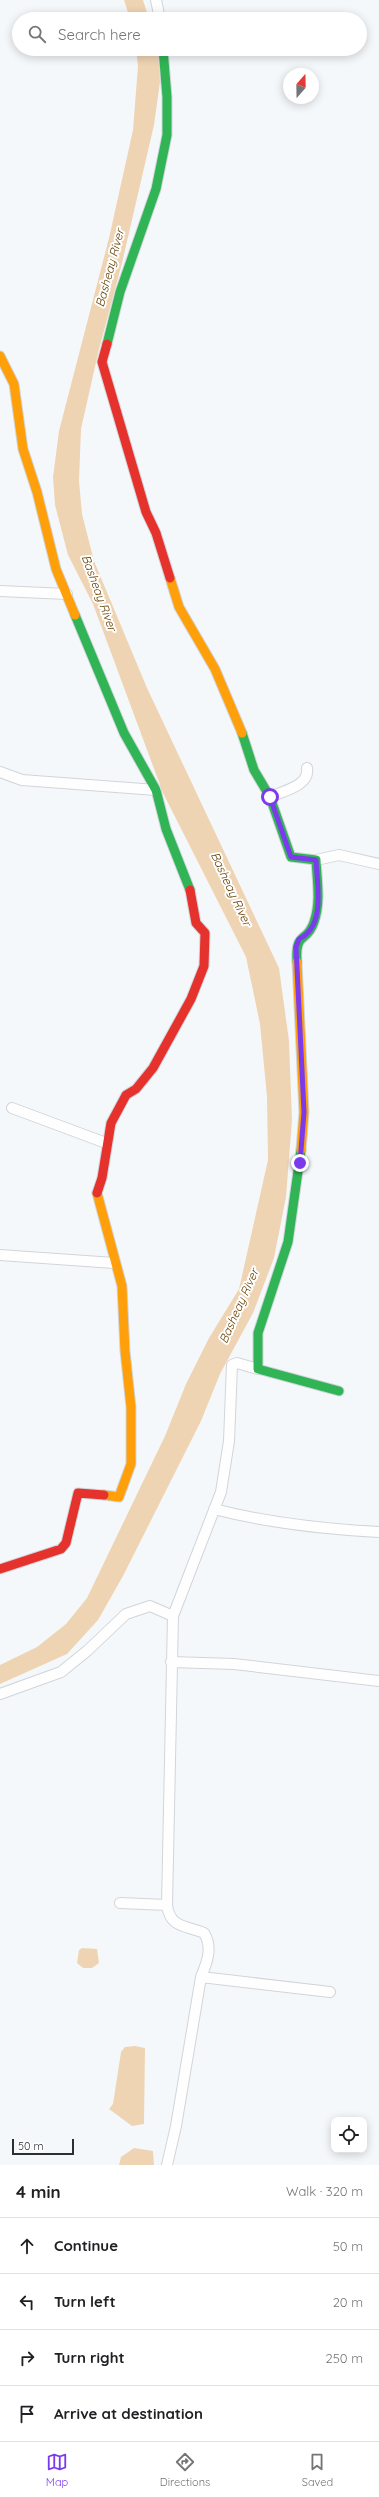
<!DOCTYPE html>
<meta charset="utf-8">
<style>
:root{--surface:#fff;--page:#f6f6f6;--text:#202124;--muted:#757577;--line:#e0e0e0;--accent:#7c3aed}
body{margin:0;font-family:Quicksand,sans-serif;background:var(--page);color:var(--text)}
.controls{position:absolute;right:12px;bottom:12px;display:grid;overflow:hidden;border-radius:8px;box-shadow:0 2px 10px #0003}
.controls button{width:36px;height:36px;display:grid;place-items:center;padding:0;border:0;border-bottom:1px solid var(--line);background:var(--surface);color:var(--text);font:20px sans-serif}
.compass{position:absolute;left:283px;top:68px;width:36px;height:36px;border-radius:50%;background:var(--surface);box-shadow:0 2px 10px #0003;rotate:20deg}
.scale{position:absolute;left:12px;bottom:10px;width:62px;box-sizing:border-box;padding-left:4px;border:2px solid #2b3036;border-top:0;font-size:11px;line-height:14px;white-space:nowrap;color:#2b3036;-webkit-text-stroke:3px #fff;paint-order:stroke}
.stop{position:absolute;width:12px;height:12px;margin:-9px;border:3px solid #7c3aed;border-radius:50%;background:#fff}
.stop.end{background:#7c3aed;border-color:#fff;box-shadow:0 1px 4px #0008}
.list{margin:0;padding:0;list-style:none}
h2{display:flex;justify-content:space-between;align-items:center;height:52px;margin:0;padding:0 16px;font-size:17px}
h2 small{font-size:13px;font-weight:400;color:var(--muted)}
.list li{display:grid;grid-template-columns:26px 1fr auto;gap:12px;align-items:center;box-sizing:border-box;height:56px;padding:0 16px;border-top:1px solid var(--line)}
.list b{display:block;font-size:15px;white-space:nowrap}
.list em{font-size:13px;font-style:normal;color:var(--muted)}
.icon{flex:none;width:22px;height:22px;fill:none;stroke:currentColor;stroke-width:2;stroke-linecap:round;stroke-linejoin:round}
.map{position:relative;flex:none;width:379px;height:2165px;overflow:hidden}
.search{position:absolute;background:var(--surface);box-shadow:0 2px 10px #0003;left:12px;right:12px;top:12px;height:44px;display:flex;align-items:center;gap:10px;box-sizing:border-box;padding:0 14px;border-radius:22px;color:var(--muted);font-size:15px}
.sheet{height:276px;background:var(--surface)}
nav{display:flex;justify-content:space-around;align-items:center;box-sizing:border-box;height:56px;border-top:1px solid var(--line);background:var(--surface);font-size:11px;color:var(--muted)}
nav a{display:grid;justify-items:center;gap:2px}
nav .on{color:var(--accent)}
.map>svg:first-child{display:block}
.water{fill:#efd4b3}
.lines{fill:none;stroke-linecap:round;stroke-linejoin:round}
.street-casing{stroke:#d1d5da;stroke-width:12}
.fast-casing{stroke:#d1d5da;stroke-width:11}
.slow-casing{stroke:#d1d5da;stroke-width:11}
.jam-casing{stroke:#d1d5da;stroke-width:11}
.street{stroke:#fefefe;stroke-width:10}
.fast{stroke:#30b455;stroke-width:9}
.slow{stroke:#ff9f0a;stroke-width:9}
.jam{stroke:#e5322d;stroke-width:9}
.route{stroke:#7c3aed;stroke-width:5}
.labels{text-anchor:middle;stroke-width:4;stroke-linejoin:round;paint-order:stroke}
.water-label{font-size:12px;font-style:italic;fill:#664002;stroke:#fff}
</style>
<div class="map">
<svg width="379" height="2165" viewBox="0 0 379 2165">
<rect width="100%" height="100%" fill="#f5f8fb"/>
<path class="water" d="M124,0H143L149,19H130Z
M136,49H158L160,82L154,125L122,263L99,349L81,429L79,481L82,514L94,561L147,688L279,968L289,1041L292,1120L286,1197L274,1258L253,1313L220,1374L201,1421L123,1576L98,1620L67,1654L0,1684V1665L37,1647L66,1624L87,1598L165,1436L186,1384L209,1338L239,1289L268,1160L267,1097L260,1024L246,957L163,793L93,604L68,555L55,505L53,477L59,431L109,238L133,130L138,66Z
M82,1948L97,1949L99,1963L92,1968H83L77,1963L79,1950Z
M135,2046L145,2048L144,2124L132,2126L109,2109L113,2104L121,2052L125,2047Z
M134,2148L153,2151L154,2165H119L121,2157Z"/>
<g class="lines">
<g class="street-casing">
<path id="street" d="M156,0L160,19
M0,591L67,594
M0,772L22,780L156,790
M270,797C283,791 310,786 307,768
M316,860L339,855L379,864
M12,1108L106,1143
M0,1255L114,1263
M214,1509C268,1523 323,1529 379,1532
M171,1662L234,1664L379,1681
M0,1694L61,1672L87,1651L126,1614L150,1606L173,1616
M120,1903L167,1905
M201,1977L330,1992
M167,2165L176,2126L201,1977C207,1963 213,1947 204,1933C185,1925 170,1928 167,1905L173,1616L221,1492L229,1441L232,1365L237,1363L258,1369"/>
</g>
<g class="fast-casing">
<path id="fast" d="M107,344L120,292L156,189L167,135V97L163,49
M75,615L124,733L156,790L166,829L190,890
M242,733L254,770L270,797L291,857L316,860C317,881 321,902 314,922C307,944 295,930 297,962
M301,1150L288,1242L258,1333V1369L339,1391"/>
</g>
<g class="slow-casing">
<path id="slow" d="M0,356L14,384L23,449L37,492L56,569L75,615
M170,578L179,607L215,669L242,733
M297,962L304,1112L301,1150
M97,1193L122,1286L125,1351L131,1407V1464L119,1497L104,1495"/>
</g>
<g class="jam-casing">
<path id="jam" d="M107,344L102,362L146,512L156,533L170,578
M97,1193L102,1178L111,1123L126,1095L136,1089L153,1068L191,999L204,966L205,933L196,923L190,890
M0,1569L61,1549L66,1543L78,1493L104,1495"/>
</g>
<use href="#street" class="street"/>
<use href="#fast" class="fast"/>
<use href="#slow" class="slow"/>
<use href="#jam" class="jam"/>
</g>
<g class="lines">
<path class="route" d="M270,797L291,857L316,860C317,884 326,927 299,939L296,947L304,1112L300,1163"/>
</g>
<g class="labels">
<g class="water-label">
<text transform="translate(110 268) rotate(-75)" y="4">Basheay River</text>
<text transform="translate(99 593) rotate(70)" y="4">Basheay River</text>
<text transform="translate(231 889) rotate(65)" y="4">Basheay River</text>
<text transform="translate(239 1306) rotate(-66)" y="4">Basheay River</text>
</g>
</g>
</svg>
<div class="controls">
<button><svg class="icon" aria-label="locate" viewBox="0 0 24 24"><circle cx="12" cy="12" r="6"/><path d="M12 2v4M12 18v4M2 12h4M18 12h4"/></svg></button>
</div>
<svg class="compass" viewBox="-18 -18 36 36"><path d="M0-13l5 13h-10z" fill="#e53935"/><path d="M0 13l5-13h-10z" fill="#757577"/></svg>
<div class="scale">50 m</div>
<div class="stop" style="left:270px;top:797px"></div>
<div class="stop end" style="left:300px;top:1163px"></div>
<div class="search"><svg class="icon" aria-label="search" viewBox="0 0 24 24"><circle cx="10" cy="10" r="6"/><path d="M15 15l6 6"/></svg>Search here</div>
</div>
<section class="sheet">
<h2>4 min<small>Walk · 320 m</small></h2>
<ul class="list">
<li><svg class="icon" aria-label="ahead" viewBox="0 0 24 24"><path d="M12 20V5M6 11l6-6 6 6"/></svg><div><b>Continue</b></div><em>50 m</em></li>
<li><svg class="icon" aria-label="left" viewBox="0 0 24 24"><path d="M17 20v-9H6M10 6l-5 5 5 5"/></svg><div><b>Turn left</b></div><em>20 m</em></li>
<li><svg class="icon" aria-label="right" viewBox="0 0 24 24"><path d="M7 20v-9h11M14 6l5 5-5 5"/></svg><div><b>Turn right</b></div><em>250 m</em></li>
<li><svg class="icon" aria-label="arrive" viewBox="0 0 24 24"><path d="M6 21V4h12l-3 4 3 4H6"/></svg><div><b>Arrive at destination</b></div></li>
</ul>
</section>
<nav>
<a class="on"><svg class="icon" aria-label="map" viewBox="0 0 24 24"><path d="M3 6l6-2 6 2 6-2v14l-6 2-6-2-6 2zM9 4v14M15 6v14"/></svg>Map</a>
<a><svg class="icon" aria-label="directions" viewBox="0 0 24 24"><path d="M12 3l9 9-9 9-9-9zM9 14v-3h6M13 9l2 2-2 2"/></svg>Directions</a>
<a><svg class="icon" aria-label="saved" viewBox="0 0 24 24"><path d="M7 4h10v16l-5-4-5 4z"/></svg>Saved</a>
</nav>
